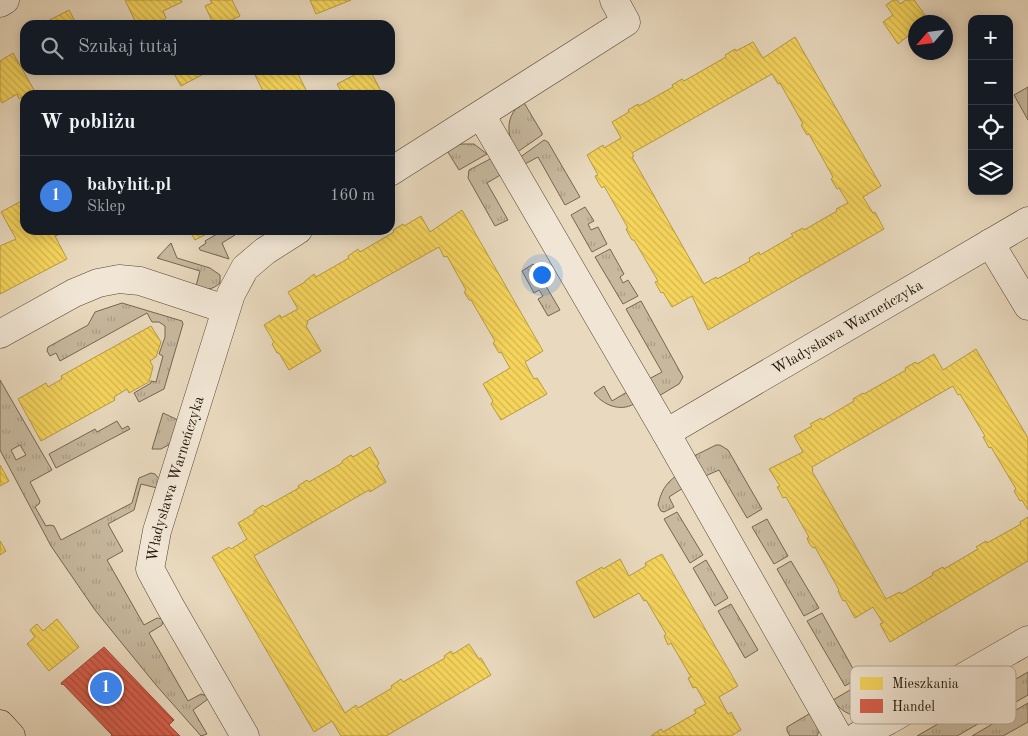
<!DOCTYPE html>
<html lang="pl">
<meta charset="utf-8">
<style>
body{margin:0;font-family:"Old Standard TT",serif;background:#242831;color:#f1f3f6}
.controls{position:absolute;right:15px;top:15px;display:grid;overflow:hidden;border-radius:10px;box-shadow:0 2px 12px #0003}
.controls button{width:45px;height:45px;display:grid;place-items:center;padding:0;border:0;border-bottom:1px solid #363941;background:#171b24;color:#f1f3f6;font:25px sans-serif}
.compass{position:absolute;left:908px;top:15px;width:45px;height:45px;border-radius:50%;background:#171b24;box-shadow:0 2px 12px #0003;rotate:242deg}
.you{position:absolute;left:541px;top:274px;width:18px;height:18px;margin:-12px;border:4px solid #fff;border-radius:50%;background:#1a73e8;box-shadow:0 0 0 8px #1a73e833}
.badge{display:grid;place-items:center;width:32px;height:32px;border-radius:50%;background:#0f766e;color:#fff;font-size:16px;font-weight:700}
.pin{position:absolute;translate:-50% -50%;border:2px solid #fff;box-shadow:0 1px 5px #0006}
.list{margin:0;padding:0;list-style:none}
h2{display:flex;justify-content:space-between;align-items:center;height:65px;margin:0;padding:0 20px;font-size:21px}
h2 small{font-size:16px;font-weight:400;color:#9ea1a6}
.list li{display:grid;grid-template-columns:32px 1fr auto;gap:15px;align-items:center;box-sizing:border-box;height:80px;padding:0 20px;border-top:1px solid #363941}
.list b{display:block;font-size:19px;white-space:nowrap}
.list p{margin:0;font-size:16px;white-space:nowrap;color:#9ea1a6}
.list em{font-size:16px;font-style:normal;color:#9ea1a6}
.icon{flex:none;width:28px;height:28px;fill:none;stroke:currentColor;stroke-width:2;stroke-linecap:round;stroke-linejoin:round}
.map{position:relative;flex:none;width:1028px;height:736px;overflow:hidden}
.search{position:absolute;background:#171b24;box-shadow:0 2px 12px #0003;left:20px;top:20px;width:375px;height:55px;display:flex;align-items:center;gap:12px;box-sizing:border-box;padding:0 18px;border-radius:15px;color:#9ea1a6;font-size:19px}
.panel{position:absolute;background:#171b24;box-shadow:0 2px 12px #0003;left:20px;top:90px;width:375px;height:145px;border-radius:15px}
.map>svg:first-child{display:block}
.grass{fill:url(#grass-tufts);stroke:#746651;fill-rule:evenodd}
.park{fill:#c7b89e;stroke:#746651}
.homes{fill:url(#homes-back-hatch);stroke:#b69b42;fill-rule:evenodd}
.shops{fill:url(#shops-back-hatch);stroke:#a04937}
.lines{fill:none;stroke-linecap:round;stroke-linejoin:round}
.minor-casing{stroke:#534532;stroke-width:29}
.major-casing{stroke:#211404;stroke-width:29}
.minor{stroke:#f1e6d5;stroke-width:28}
.major{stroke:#e9d9be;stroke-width:28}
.labels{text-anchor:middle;stroke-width:5;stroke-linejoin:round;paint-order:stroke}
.street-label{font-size:15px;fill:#211404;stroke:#f1e6d5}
.key{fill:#f1e6d5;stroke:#b3a796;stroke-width:1}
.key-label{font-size:14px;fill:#211404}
</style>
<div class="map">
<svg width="1028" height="736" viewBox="0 0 1028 736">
<defs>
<pattern id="grass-tufts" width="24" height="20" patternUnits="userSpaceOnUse" patternTransform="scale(1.25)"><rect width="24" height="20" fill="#c7b89e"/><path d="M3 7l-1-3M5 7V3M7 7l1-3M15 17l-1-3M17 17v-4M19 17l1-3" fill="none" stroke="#ab9d86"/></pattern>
<pattern id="homes-back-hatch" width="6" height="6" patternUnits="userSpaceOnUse" patternTransform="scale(1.25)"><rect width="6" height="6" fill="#f6d55c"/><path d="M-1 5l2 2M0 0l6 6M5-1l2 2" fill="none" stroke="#d3b64e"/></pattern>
<pattern id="shops-back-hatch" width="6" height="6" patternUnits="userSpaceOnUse" patternTransform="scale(1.25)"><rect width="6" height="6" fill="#d6604d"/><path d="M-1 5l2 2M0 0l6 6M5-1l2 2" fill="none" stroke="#ad4e3e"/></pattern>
</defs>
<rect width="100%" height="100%" fill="#e9d9be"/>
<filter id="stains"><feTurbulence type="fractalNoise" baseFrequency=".004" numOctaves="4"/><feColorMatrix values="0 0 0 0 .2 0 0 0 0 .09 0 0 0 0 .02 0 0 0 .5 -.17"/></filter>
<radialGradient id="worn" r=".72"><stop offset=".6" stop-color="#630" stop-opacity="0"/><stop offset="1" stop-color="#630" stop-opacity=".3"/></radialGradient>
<g class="grass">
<path d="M523 101 542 133V135L516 153C506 132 505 117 523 101Z"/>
<polygon points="544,140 548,142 580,197 565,205 538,157 523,165 519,158"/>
<polygon points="461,144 474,144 487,154 459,170 446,149"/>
<polygon points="492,158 502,174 487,183 508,220 495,226 468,178 469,170"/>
<polygon points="585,207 594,221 588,224 591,230 598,227 607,244 592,252 571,215"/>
<polygon points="218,230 232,230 235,235 222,243 229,259 200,250 199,248 206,243 205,241 217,234 216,231"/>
<path d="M171 243 177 258 210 268 220 275V283C212 290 206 291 196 286L200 271 157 258Z"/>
<polygon points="610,249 624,274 620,277 623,283 628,280 638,296 623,304 595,257"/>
<polygon points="533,264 560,310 548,316 538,299 543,296 539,290 534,293 522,271"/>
<polygon points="641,301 683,377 679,384 657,397 647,380 662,372 626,309"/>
<polygon points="122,303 182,321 183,324 164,389 139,402 134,393 151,383 151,381 156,382 163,356 159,354 165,337 165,326 159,322 152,322 147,313 60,361 56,353 50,356 47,351 48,347 88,325 95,312"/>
<path d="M0 380 52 470 30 482 40 501 39 504 35 507 46 526 50 525 54 526 61 540 132 503 139 478 151 473 155 474 160 480 157 488 141 484 134 510 108 524 123 551 107 560 144 625 157 618 163 619 162 625 149 633 188 701 201 694 207 696 208 699 193 710 207 734 201 736 156 685 116 636 95 610 51 546 0 450ZM20 445 26 455 16 460 11 450Z"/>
<path d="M604 386 612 401 627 392 634 404C620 412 603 405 594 393Z"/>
<polygon points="163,413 178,420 170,444 161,449 152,449"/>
<polygon points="117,421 122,429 128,426 130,429 56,468 49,454 95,429 97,432"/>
<polygon points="716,445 720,445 728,450 762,509 747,518 719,470 703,477 694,456"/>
<path d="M676 476 683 488 669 497 674 507 664 512 661 511 658 505C661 492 665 484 676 476Z"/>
<polygon points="677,512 703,555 690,563 664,519"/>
<polygon points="767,519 788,556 774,564 752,527"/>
<polygon points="706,560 728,598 715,606 693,568"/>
<polygon points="791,561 819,608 804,616 777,569"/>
<polygon points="731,604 758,650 745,658 718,611"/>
<polygon points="822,613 856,674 855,680 845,686 807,621"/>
<polygon points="1028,672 1028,695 957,736 917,736"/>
<path d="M855 687C869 686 874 703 880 713 861 720 845 717 833 700Z"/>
<polygon points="1028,703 1028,722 1003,736 972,736"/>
<polygon points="814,711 819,731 817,736 790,736 787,731 787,727"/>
</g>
<polygon class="park" points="1028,87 1028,120 1014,95"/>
<g class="homes">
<polygon points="125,0 181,0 182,2 163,11 166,18 163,20 165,24 137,25"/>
<polygon points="210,0 232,0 240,16 229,21 231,25 214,25 205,6 212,3"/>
<polygon points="310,0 351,0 316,14"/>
<polygon points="893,0 897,0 900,4 906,0 914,0 930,22 916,22 916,39 912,41 908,36 898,44 883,22 893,15 886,5"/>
<polygon points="69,10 77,25 40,25"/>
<path d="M795 37 881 186 863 197 873 213 875 212 884 229 708 330 692 296 672 307 663 292 661 293 655 282 658 281 634 240H632L626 229 628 228 604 186 602 188 598 182 595 176 598 175 587 155 603 145 604 148 621 138 612 122 629 112 628 110 638 104 639 106 673 87 672 85 682 79 684 81 726 57 725 55 735 49 736 51 753 42 763 58ZM772 74 778 84 780 83 803 124 801 125 807 135 809 134 833 177 831 179 837 189 839 188 848 203 836 209 837 211 804 230 803 228 791 234 793 236 760 255 759 252 749 258 750 261 717 279 716 277 704 284 632 157 634 156 632 153Z"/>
<polygon points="13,53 34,90 19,99 17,94 2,103 0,100 0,61"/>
<polygon points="172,70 211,70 181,86"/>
<polygon points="259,70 296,70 306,90 301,95 265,95 254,73"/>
<polygon points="364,70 370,70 383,95 343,95 337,84"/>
<polygon points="25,199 25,230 51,230 54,235 57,233 58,235 55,236 67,259 0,294 0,246 16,239 1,212"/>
<polygon points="462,210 543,351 525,362 534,379 537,378 547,394 501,420 491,404 493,401 483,384 510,368 501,352 499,353 493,343 495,341 471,300 469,300 464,292 466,290 447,256 444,257 439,247 307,321 308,323 306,326 321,351 289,370 279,353 277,353 272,344 274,342 264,325 280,315 281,318 298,309 288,292 305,282 305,281 314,274 316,277 349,258 348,256 358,249 360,252 394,232 393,230 403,224 404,226 421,216 430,232"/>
<polygon points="189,230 211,230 212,231 195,240"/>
<polygon points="151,326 161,342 156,357 150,361 153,367 149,382 129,393 127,389 114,397 115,400 41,441 18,399 46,383 48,387 62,379 61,376"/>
<polygon points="976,349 1028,438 1028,510 1022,500 1020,501 1014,491 1016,489 991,447 989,448 983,437 985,436 960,394 958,395 953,386 812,467 813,470 812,471 886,599 900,592 901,594 903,593 933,575 932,573 943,567 944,569 978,549 976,547 986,541 987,543 1021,524 1020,522 1028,517 1028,561 890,642 880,624 883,623 873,607 855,618 845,600 843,601 838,591 839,590 815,547 813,548 809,543 807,538 809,537 786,497 783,498 780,492 777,487 780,486 769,469 803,452 794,436 812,426 810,424 821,418 822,420 854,401 853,399 863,393 864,394 906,370 905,368 916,362 917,364 934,354 943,370"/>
<polygon points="370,447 379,463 377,466 386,482 370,492 369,490 254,556 345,713 356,705 358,708 392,688 391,686 401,679 403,682 445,658 444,656 451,651 453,654 469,644 479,659 481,658 491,675 386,736 341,736 332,721 314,732 212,557 229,547 231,549 247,539 238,523 255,513 254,511 263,505 265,507 299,488 298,486 307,480 309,482 342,463 342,461 351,455 353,457"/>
<polygon points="0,465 9,481 0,486"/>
<polygon points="0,541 6,551 0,555"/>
<polygon points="662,554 738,686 719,697 728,714 731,712 741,730 731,736 651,736 661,729 663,732 696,713 694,710 706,704 696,687 693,688 688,678 691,677 671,643 668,645 664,636 666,634 646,600 644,601 639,593 594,618 576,582 602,567 603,569 620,559 629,576 646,566 645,563"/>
<polygon points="57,619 79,647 49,671 27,644 35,637 30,630 37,624 43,631"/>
</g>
<polygon class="shops" points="104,647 174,720 169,725 180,736 111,736 112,735 63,684 62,685 61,683"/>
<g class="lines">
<g class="minor-casing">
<g id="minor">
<polyline points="0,3 5,0"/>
<polyline points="481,115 666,433 838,736"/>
<polyline points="390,172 626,22 614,0"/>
<polyline points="990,243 1028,306"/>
<polyline points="0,334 74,293 98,283 119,279 140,281 225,309"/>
<path id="s1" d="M666 433 1028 221"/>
<path id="s2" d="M245 736 170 606 150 569 157 531 231 294 245 268 265 251 298 230"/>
<polyline points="858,736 889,720 1028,640"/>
</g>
</g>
<g class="major-casing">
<polyline id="major" points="0,724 11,736"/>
</g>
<use href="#minor" class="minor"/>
<use href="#major" class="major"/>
</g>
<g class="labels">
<g class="street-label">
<text dy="5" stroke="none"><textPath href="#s1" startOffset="210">Władysława Warneńczyka</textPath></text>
<text dy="5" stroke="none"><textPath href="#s2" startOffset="286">Władysława Warneńczyka</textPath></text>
</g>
</g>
<rect x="850" y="666" width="166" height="58" rx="8" class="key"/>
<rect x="860" y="677" width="23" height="13" fill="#f6d55c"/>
<rect x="860" y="699" width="23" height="14" fill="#d6604d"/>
<g class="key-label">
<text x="892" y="688">Mieszkania</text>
<text x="892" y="711">Handel</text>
</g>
<rect width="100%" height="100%" filter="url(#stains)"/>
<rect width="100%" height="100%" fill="url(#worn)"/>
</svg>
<div class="controls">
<button>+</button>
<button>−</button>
<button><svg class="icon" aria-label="locate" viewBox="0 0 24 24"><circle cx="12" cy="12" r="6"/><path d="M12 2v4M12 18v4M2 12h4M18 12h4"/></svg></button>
<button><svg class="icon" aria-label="layers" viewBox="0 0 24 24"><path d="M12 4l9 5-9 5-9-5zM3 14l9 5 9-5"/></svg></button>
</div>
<svg class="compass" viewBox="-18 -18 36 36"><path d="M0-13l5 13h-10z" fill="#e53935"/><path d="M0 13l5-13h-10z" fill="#9ea1a6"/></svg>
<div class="you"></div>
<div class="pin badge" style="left:106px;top:688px;background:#3f7fe0">1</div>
<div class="search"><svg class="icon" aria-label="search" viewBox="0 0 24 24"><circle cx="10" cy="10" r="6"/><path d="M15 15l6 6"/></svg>Szukaj tutaj</div>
<section class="panel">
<h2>W pobliżu<small></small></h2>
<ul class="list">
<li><span class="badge" style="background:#3f7fe0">1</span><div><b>babyhit.pl</b><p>Sklep</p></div><em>160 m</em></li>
</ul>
</section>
</div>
